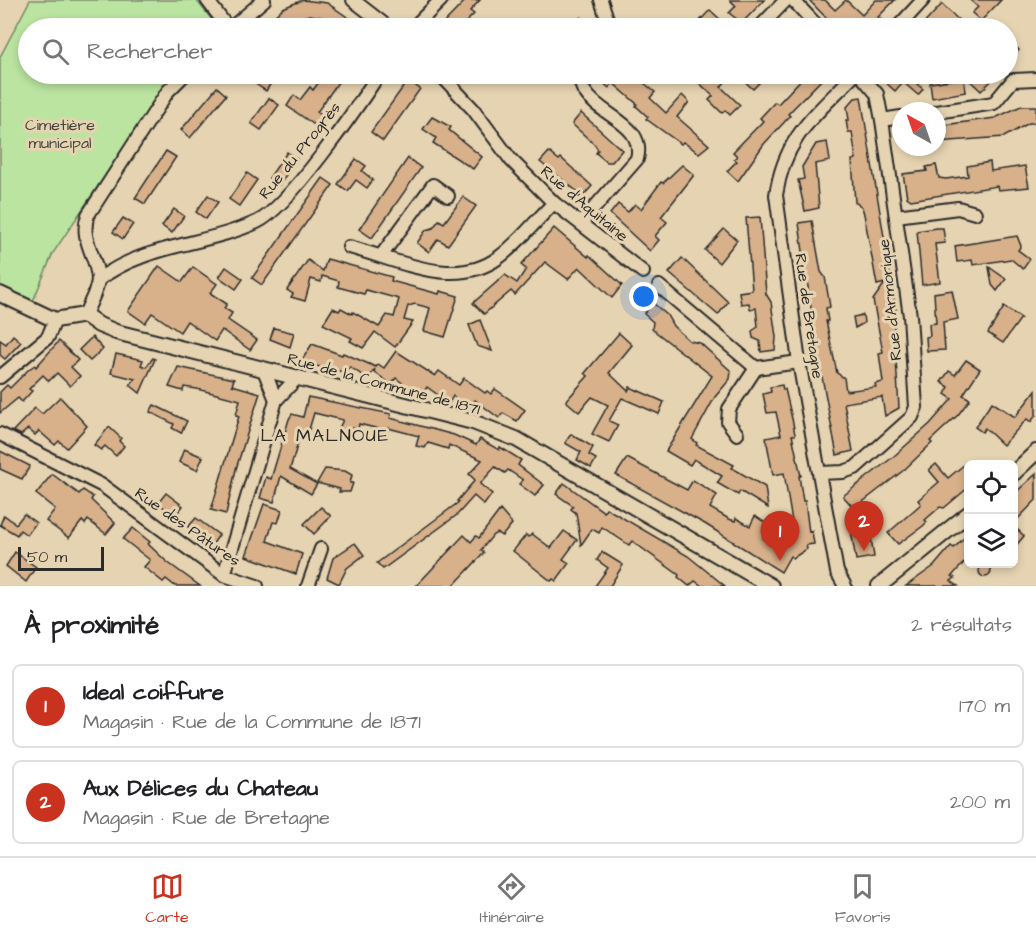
<!DOCTYPE html>
<html lang="fr">
<meta charset="utf-8">
<style>
body{margin:0;font-family:"Architects Daughter",sans-serif;background:#f2f2f2;color:#202124}
.controls{position:absolute;right:18px;bottom:18px;display:grid;overflow:hidden;border-radius:9px;box-shadow:0 3px 9px #0003}
.controls button{width:54px;height:54px;display:grid;place-items:center;padding:0;border:0;border-bottom:2px solid #e0e0e0;background:#fff;color:#202124;font:30px sans-serif}
.compass{position:absolute;left:892px;top:102px;width:54px;height:54px;border-radius:50%;background:#fff;box-shadow:0 3px 9px #0003;rotate:320deg}
.scale{position:absolute;left:18px;bottom:15px;width:86px;box-sizing:border-box;padding-left:6px;border:3px solid #2b2b2b;border-top:0;font-size:16px;line-height:21px;white-space:nowrap;color:#2b2b2b;-webkit-text-stroke:4px #e6d3b1;paint-order:stroke}
.you{position:absolute;left:644px;top:297px;width:21px;height:21px;margin:-15px;border:4px solid #fff;border-radius:50%;background:#1a73e8;box-shadow:0 0 0 9px #1a73e833}
.badge{display:grid;place-items:center;width:39px;height:39px;border-radius:50%;background:#c8321e;color:#fff;font-size:20px;font-weight:700}
.pin{position:absolute;translate:-50% -50px;filter:drop-shadow(0 2px 3px #0008)}
.pin::after{content:'';position:absolute;top:32px;width:21px;height:18px;background:inherit;clip-path:polygon(0 0,100% 0,50% 100%)}
.list{margin:0;padding:0;list-style:none}
h2{display:flex;justify-content:space-between;align-items:center;height:78px;margin:0;padding:0 24px;font-size:26px}
h2 small{font-size:20px;font-weight:400;color:#757577}
.list li{display:grid;grid-template-columns:39px 1fr auto;gap:18px;align-items:center;box-sizing:border-box;height:84px;margin:0 12px 12px;padding:0 12px;border:2px solid #e0e0e0;border-radius:9px}
.list b{display:block;font-size:22px;white-space:nowrap}
.list p{margin:0;font-size:20px;white-space:nowrap;color:#757577}
.list em{font-size:20px;font-style:normal;color:#757577}
.icon{flex:none;width:33px;height:33px;fill:none;stroke:currentColor;stroke-width:2;stroke-linecap:round;stroke-linejoin:round}
.map{position:relative;flex:none;width:1036px;height:586px;overflow:hidden}
.search{position:absolute;background:#fff;box-shadow:0 3px 9px #0003;left:18px;right:18px;top:18px;height:66px;display:flex;align-items:center;gap:15px;box-sizing:border-box;padding:0 21px;border-radius:33px;color:#757577;font-size:22px}
.sheet{height:270px;background:#fff}
nav{display:flex;justify-content:space-around;align-items:center;box-sizing:border-box;height:84px;border-top:2px solid #e0e0e0;background:#fff;font-size:16px;color:#757577}
nav a{display:grid;justify-items:center;gap:3px}
nav .on{color:#c8321e}
.map>svg:first-child{display:block}
.green{fill:#bae4a0;stroke:#728866;stroke-width:1.5}
.building{fill:#d8b18b;stroke:#2b2b2b;stroke-width:1.5}
.lines{fill:none;stroke-linecap:round;stroke-linejoin:round}
.minor-casing{stroke:#2b2b2b;stroke-width:16}
.tertiary-casing{stroke:#2b2b2b;stroke-width:18}
.minor{stroke:#e6d3b1;stroke-width:12}
.tertiary{stroke:#e6d3b1;stroke-width:14}
.labels{text-anchor:middle;stroke-width:6;stroke-linejoin:round;paint-order:stroke}
.park-label{font-size:16px;fill:#40473d;stroke:#e6d3b1}
.street-label{font-size:16px;fill:#2b2b2b;stroke:#e6d3b1}
.neighbourhood-label{font-size:18px;letter-spacing:1.5px;fill:#2b2b2b;stroke:#e6d3b1}
</style>
<div class="map">
<svg width="1036" height="586" viewBox="0 0 1036 586">
<rect width="100%" height="100%" fill="#e6d3b1"/>
<filter id="ink" filterUnits="userSpaceOnUse"><feTurbulence type="fractalNoise" baseFrequency=".0167" numOctaves="2"/><feDisplacementMap in="SourceGraphic" scale="12" xChannelSelector="R" yChannelSelector="G"/><feConvolveMatrix kernelMatrix="1 2 1 2 8 2 1 2 1" color-interpolation-filters="sRGB"/></filter>
<g filter="url(#ink)">
<polygon class="green" points="30,0 196,0 213,21 212,28 28,28 28,74 173,74 53,253 33,301 0,286 0,57"/>
<g class="building">
<polygon points="303,0 327,3 363,28 338,28 321,17 310,15 295,19 284,28 275,28 268,22 283,8"/>
<polygon points="466,0 480,0 470,11 474,14 460,28 439,28"/>
<polygon points="730,0 764,0 742,23 729,13 736,6"/>
<polygon points="809,0 825,0 835,10 846,0 862,15 876,0 895,0 878,17 881,20 873,28 836,28"/>
<polygon points="970,0 1001,0 981,21 972,13 978,7"/>
<polygon points="942,4 949,11 967,28 920,28"/>
<polygon points="710,10 723,22 717,28 693,28"/>
<polygon points="581,17 593,28 571,28"/>
<polygon points="1008,39 1019,50 1008,62"/>
<polygon points="241,74 263,74 273,80 266,91"/>
<polygon points="325,74 344,74 317,112 326,118 319,128 287,106 294,95 300,100 310,87 313,90"/>
<polygon points="603,74 652,74 644,83 655,92 650,98 666,113 682,95 689,102 677,117 709,145 699,153 683,142 681,144 646,119 648,117 636,106 637,104 613,83 609,88 599,79"/>
<polygon points="690,74 718,75 725,82 721,87 740,105 730,115 725,110 722,113 709,100 713,96"/>
<polygon points="747,74 768,74 753,89 742,79"/>
<polygon points="806,74 827,74 788,114 790,116 764,144 738,181 727,171 737,161 734,159 737,156 733,152 763,121 760,118 775,102 778,104"/>
<polygon points="889,74 911,74 909,76 923,89 918,95 903,82 895,91 883,80"/>
<polygon points="963,74 998,74 981,91"/>
<polygon points="964,78 966,92 932,98 930,83"/>
<polygon points="408,80 420,89 383,141 371,132"/>
<polygon points="217,87 226,95 190,138 181,130"/>
<polygon points="861,97 896,310 894,310 894,327 899,408 885,416 882,397 844,403 853,451 837,455 817,351 799,223 812,221 821,272 825,277 830,307 826,308 828,321 826,321 837,373 844,378 846,391 876,387 875,384 883,382 879,353 883,352 873,300 885,283 877,285 864,214 862,207 855,202 852,160 856,159 852,132 848,132 846,120 849,120 847,107 855,98"/>
<polygon points="269,98 279,105 261,130 251,123"/>
<polygon points="1021,106 1036,106 1036,123 1029,123 1004,137 937,142 937,126 995,118"/>
<polygon points="581,113 622,150 612,162 607,162 596,153 598,150 595,145 572,124"/>
<polygon points="432,117 451,127 449,130 482,157 473,169 433,143 436,138 423,129"/>
<polygon points="827,142 830,161 815,164 819,208 805,211 798,180 804,179 802,167 816,144"/>
<polygon points="166,151 176,157 145,204 135,198"/>
<polygon points="287,152 297,159 279,185 269,178"/>
<polygon points="549,152 559,160 561,158 592,186 583,196 540,162"/>
<polygon points="408,158 421,168 372,238 359,229"/>
<polygon points="356,159 366,166 362,171 373,180 367,188 356,180 348,191 338,184"/>
<polygon points="990,162 991,171 1025,166 1029,187 998,190 997,186 911,200 907,197 903,174 927,171 926,167 936,165 939,178 946,179 968,176 967,166"/>
<polygon points="682,165 694,175 661,217 667,222 655,236 659,240 650,251 610,214 618,204 628,212 635,204 641,209 661,182 663,183"/>
<polygon points="247,173 257,180 239,206 229,199"/>
<polygon points="323,178 333,185 262,285 252,278"/>
<polygon points="208,195 218,202 206,219 196,212"/>
<polygon points="463,197 476,206 448,245 438,239 429,252 417,243 426,230 433,228 439,220 444,223"/>
<polygon points="174,209 184,216 172,233 162,226"/>
<polygon points="760,217 766,294 771,302 776,337 775,350 761,352 760,341 753,338 752,331 758,327 756,308 750,309 749,303 741,304 739,292 752,290 746,218"/>
<polygon points="123,218 133,224 123,239 113,232"/>
<polygon points="554,228 588,257 589,255 622,285 612,298 579,267 568,279 545,262 515,295 511,291 484,314 473,303 505,275 517,283 526,269 521,265"/>
<polygon points="936,228 943,228 945,243 935,244 940,282 922,285 917,231"/>
<polygon points="724,229 737,240 719,263 705,250"/>
<polygon points="1017,236 1021,246 1018,250 1030,259 1023,269 1011,259 973,265 972,260 957,262 955,246"/>
<polygon points="682,258 728,302 718,315 669,273"/>
<polygon points="327,259 392,277 391,281 439,294 440,291 458,296 445,337 424,331 430,308 415,304 408,306 404,320 413,322 395,347 375,332 363,348 350,341 352,338 323,324 333,308 339,311 341,308 352,314 353,312 379,327 387,315 394,317 399,299 366,290 364,294 338,287 339,281 322,276 321,282 311,279 305,301 291,297 293,294 287,290 308,260 323,271"/>
<polygon points="159,266 182,282 193,267 217,284 210,293 227,304 224,308 232,313 228,320 257,340 250,350 222,330 215,341 187,321 180,332 152,313 145,323 128,311"/>
<polygon points="226,267 243,279 236,289 219,277"/>
<polygon points="989,267 1006,279 997,291 992,285"/>
<polygon points="952,290 958,319 943,322 945,350 927,351 926,337 930,336 929,324 936,323 934,293"/>
<polygon points="653,303 667,315 673,326 690,341 700,343 731,371 730,379 715,397 692,439 697,443 696,445 734,465 732,468 765,487 768,508 740,491 738,495 717,483 722,476 694,459 690,465 666,451 712,376 652,329 653,322 644,314"/>
<polygon points="1004,307 1021,318 1003,343 988,333"/>
<polygon points="863,315 864,323 855,328 853,317"/>
<polygon points="480,320 492,351 477,346 469,325"/>
<polygon points="274,328 294,333 290,347 270,339"/>
<polygon points="619,333 632,345 609,373 628,391 630,387 664,402 659,414 622,398 609,421 618,425 609,442 592,434 608,405 592,397 579,412 566,401 588,376 585,373"/>
<polygon points="13,335 21,342 5,359 0,355 0,340 6,344"/>
<polygon points="92,337 103,349 90,361 79,350"/>
<polygon points="59,341 78,360 71,367 80,376 70,386 57,373 49,381 43,375 29,389 32,391 22,402 18,398 0,413 0,392 7,385 10,388 29,369 35,365 36,367"/>
<polygon points="312,344 342,355 343,353 376,367 378,364 384,368 396,351 435,376 439,371 459,385 464,378 485,393 487,391 491,394 495,389 525,410 517,421 503,413 499,418 475,400 469,408 453,396 449,403 427,387 420,397 396,378 391,384 374,372 375,369 368,379 350,367 345,373 328,367 327,370 302,360"/>
<polygon points="116,354 143,360 141,365 146,367 153,358 155,359 140,393 130,385 135,379 111,373"/>
<polygon points="966,360 980,369 963,395 970,399 958,415 930,441 932,443 904,470 860,504 864,524 869,525 874,557 856,560 849,519 862,517 843,496 893,457 930,424 952,399 945,394 949,387 941,382 949,371 955,375"/>
<polygon points="178,367 234,379 232,385 260,393 236,469 226,514 211,510 239,416 236,415 240,400 197,389 184,387 183,391 169,387"/>
<polygon points="782,385 783,390 785,389 793,423 795,435 792,435 801,476 799,476 803,501 805,501 809,532 812,531 814,544 806,545 807,549 793,558 790,556 781,572 705,524 616,475 627,458 687,490 693,480 717,495 710,508 729,519 735,521 736,518 750,526 755,516 770,526 763,538 780,548 787,535 794,534 784,473 773,475 766,438 781,435 776,412 767,413 763,394 771,392 770,387"/>
<polygon points="1036,390 1036,415 1031,422 1027,419 1003,445 985,428 982,432 975,427 992,402 1015,417"/>
<polygon points="60,397 87,426 67,448 59,441 55,445 39,431 35,435 28,429 21,435 13,431 35,408 42,414"/>
<polygon points="308,397 391,414 390,418 454,435 476,445 480,439 499,450 500,447 521,460 518,465 544,485 535,496 519,484 523,480 508,470 505,473 495,467 480,484 492,494 484,505 474,496 457,515 383,569 377,563 459,502 457,501 475,480 469,474 482,460 449,445 448,449 428,443 425,448 416,446 419,436 388,428 387,431 359,424 358,429 352,428 346,439 336,434 343,420 314,413 308,433 304,431 298,443 290,469 317,484 311,494 281,476 274,502 260,498 266,477 271,479 289,419 292,414 303,417"/>
<polygon points="154,405 187,421 181,433 172,428 174,424 150,412"/>
<polygon points="109,427 121,438 119,441 124,446 116,456 105,446 101,450 94,445"/>
<polygon points="571,434 593,447 589,455 596,459 591,468 577,460 581,452 565,443"/>
<polygon points="184,449 203,457 197,470 179,462"/>
<polygon points="0,451 30,466 22,479 0,469"/>
<polygon points="936,464 948,478 965,464 969,469 969,487 944,508 940,507 925,520 927,522 923,526 898,544 888,533 921,504 918,500 939,482 929,470"/>
<polygon points="325,469 345,471 352,475 350,483 353,483 350,492 339,492 340,489 317,483"/>
<polygon points="52,474 79,494 83,490 93,497 91,500 115,523 106,534 88,520 85,524 82,521 69,538 46,521 55,509 36,494"/>
<polygon points="1036,474 1036,500 1014,523 1014,494"/>
<polygon points="564,483 604,512 606,508 688,556 725,586 702,586 695,581 689,586 678,577 679,575 632,541 629,545 602,527 599,533 592,529 581,545 576,513 571,509 573,506 556,494"/>
<polygon points="166,493 183,506 175,516 158,503"/>
<polygon points="264,504 282,510 278,523 273,522 267,541 302,554 296,574 246,556"/>
<polygon points="321,507 331,516 314,534 304,524"/>
<polygon points="500,510 512,524 502,536 497,533 493,535 481,550 484,553 453,586 416,586 464,535 471,542 476,536 479,538"/>
<polygon points="24,514 36,523 27,535 20,530 17,535 0,525 4,515 16,524"/>
<polygon points="196,518 219,535 210,548 188,527"/>
<polygon points="1014,526 1024,536 1014,548"/>
<polygon points="133,528 150,542 148,544 167,562 200,586 175,586 166,579 163,582 144,567 150,560 123,539"/>
<polygon points="564,531 577,540 563,559 569,563 556,581 553,579 551,581 513,551 526,535 529,537 532,534 551,548"/>
<polygon points="969,533 969,557 952,576 955,578 951,581 958,586 906,586 934,566 951,546 954,548"/>
<polygon points="355,543 364,555 347,568 339,584 327,578 333,558"/>
<polygon points="15,552 36,567 26,582 6,566"/>
<polygon points="602,552 623,565 610,586 595,586 608,568 597,560"/>
<circle cx="985" cy="571" r="6"/>
</g>
<g class="lines">
<g class="minor-casing">
<g id="minor">
<polyline points="207,0 228,28"/>
<polyline points="353,0 389,28"/>
<polyline points="601,0 610,28"/>
<polyline points="793,0 819,28"/>
<polyline points="231,28 264,0"/>
<polyline points="413,28 441,0"/>
<polyline points="759,28 786,0"/>
<polyline points="897,28 923,0"/>
<polyline points="440,74 473,109 511,160 554,203 643,272"/>
<polyline points="937,112 994,103 1013,80 1036,79"/>
<polyline points="882,120 901,117"/>
<polyline points="896,216 958,208 975,213"/>
<path d="M581 223 637 159C646 124 601 117 585 92 582 89 581 83 580 79L582 74"/>
<path d="M349 247C396 259 454 290 498 258 519 243 536 220 554 203"/>
<polyline points="381,256 433,185 448,196"/>
<path d="M98 280C145 244 204 246 257 222 288 208 358 106 379 74"/>
<polyline points="659,286 756,368 799,362"/>
<path d="M85 315C89 304 98 290 98 279 97 256 79 239 88 215L168 91 185 74"/>
<polyline points="264,370 276,400"/>
<polyline points="0,377 48,337 55,320"/>
<polyline points="0,434 103,486 224,575 257,586"/>
<polyline points="737,434 728,422 729,409 756,368"/>
<polyline points="820,473 843,472 855,468 912,417 916,407 910,316 882,120 877,94 860,74"/>
<polyline points="224,575 276,400 298,377"/>
<polyline points="308,586 321,549"/>
<path d="M845 586 837 572 799 362 776 195C785 135 816 115 855 74"/>
</g>
</g>
<g class="tertiary-casing">
<g id="tertiary">
<polyline points="0,294 55,320 85,315 99,325 116,332 473,422 516,439 771,586"/>
<polyline points="1014,473 1036,452"/>
<polyline points="879,586 968,514"/>
</g>
</g>
<use href="#minor" class="minor"/>
<use href="#tertiary" class="tertiary"/>
</g>
</g>
<g class="labels">
<g class="park-label">
<text x="60" y="130">Cimetière<tspan x="60" dy="18">municipal</tspan></text>
</g>
<g class="street-label">
<text transform="translate(299 150) rotate(-51)" y="6">Rue du Progrès</text>
<text transform="translate(585 203) rotate(40)" y="6">Rue d'Aquitaine</text>
<text transform="translate(889 300) rotate(-96)" y="6">Rue d'Armorique</text>
<text transform="translate(810 316) rotate(82)" y="6">Rue de Bretagne</text>
<text transform="translate(384 383) rotate(15)" y="6">Rue de la Commune de 1871</text>
<text transform="translate(188 526) rotate(35)" y="6">Rue des Pâtures</text>
</g>
<g class="neighbourhood-label">
<text x="325" y="441">LA MALNOUE</text>
</g>
</g>
</svg>
<div class="controls">
<button><svg class="icon" aria-label="locate" viewBox="0 0 24 24"><circle cx="12" cy="12" r="6"/><path d="M12 2v4M12 18v4M2 12h4M18 12h4"/></svg></button>
<button><svg class="icon" aria-label="layers" viewBox="0 0 24 24"><path d="M12 4l9 5-9 5-9-5zM3 14l9 5 9-5"/></svg></button>
</div>
<svg class="compass" viewBox="-18 -18 36 36"><path d="M0-13l5 13h-10z" fill="#e53935"/><path d="M0 13l5-13h-10z" fill="#757577"/></svg>
<div class="scale">50 m</div>
<div class="you"></div>
<div class="pin badge" style="left:780px;top:561px">1</div>
<div class="pin badge" style="left:864px;top:551px">2</div>
<div class="search"><svg class="icon" aria-label="search" viewBox="0 0 24 24"><circle cx="10" cy="10" r="6"/><path d="M15 15l6 6"/></svg>Rechercher</div>
</div>
<section class="sheet">
<h2>À proximité<small>2 résultats</small></h2>
<ul class="list">
<li><span class="badge">1</span><div><b>Ideal coiffure</b><p>Magasin · Rue de la Commune de 1871</p></div><em>170 m</em></li>
<li><span class="badge">2</span><div><b>Aux Délices du Chateau</b><p>Magasin · Rue de Bretagne</p></div><em>200 m</em></li>
</ul>
</section>
<nav>
<a class="on"><svg class="icon" aria-label="map" viewBox="0 0 24 24"><path d="M3 6l6-2 6 2 6-2v14l-6 2-6-2-6 2zM9 4v14M15 6v14"/></svg>Carte</a>
<a><svg class="icon" aria-label="directions" viewBox="0 0 24 24"><path d="M12 3l9 9-9 9-9-9zM9 14v-3h6M13 9l2 2-2 2"/></svg>Itinéraire</a>
<a><svg class="icon" aria-label="saved" viewBox="0 0 24 24"><path d="M7 4h10v16l-5-4-5 4z"/></svg>Favoris</a>
</nav>
